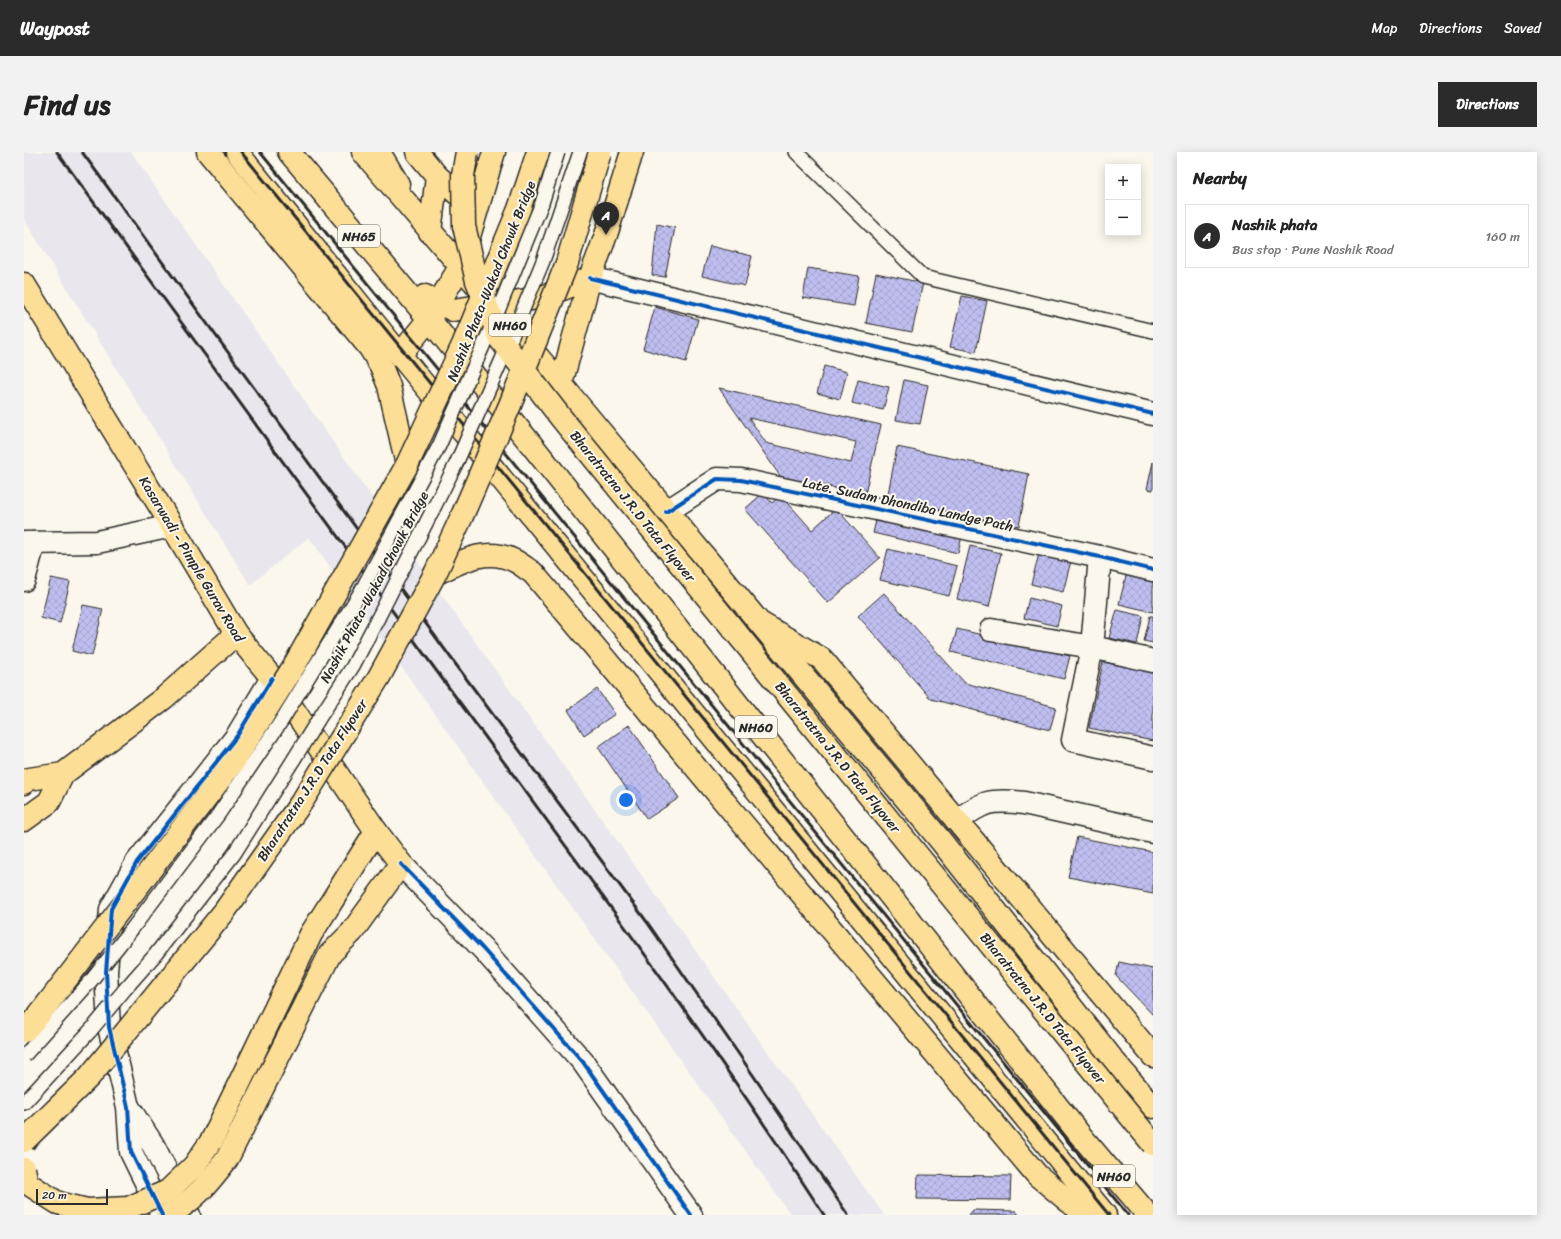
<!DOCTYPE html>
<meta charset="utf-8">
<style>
body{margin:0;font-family:Sriracha,sans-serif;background:#f2f2f2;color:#222}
.controls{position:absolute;right:12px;top:12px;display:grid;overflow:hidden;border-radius:0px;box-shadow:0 2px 10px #0003}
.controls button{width:36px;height:36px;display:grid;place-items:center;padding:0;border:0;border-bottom:1px solid #e0e0e0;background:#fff;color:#222;font:20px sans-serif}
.scale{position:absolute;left:12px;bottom:10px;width:72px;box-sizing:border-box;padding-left:4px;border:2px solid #2b2b2b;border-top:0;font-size:11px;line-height:14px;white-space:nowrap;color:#2b2b2b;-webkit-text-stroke:3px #fbf7ec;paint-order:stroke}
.you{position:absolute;left:602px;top:648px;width:14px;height:14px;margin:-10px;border:3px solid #fff;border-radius:50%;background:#1a73e8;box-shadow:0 0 0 6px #1a73e833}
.badge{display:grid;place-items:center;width:26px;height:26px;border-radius:50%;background:#2b2b2b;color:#fff;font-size:13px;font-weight:700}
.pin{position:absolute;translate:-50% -33px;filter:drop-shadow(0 1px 2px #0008)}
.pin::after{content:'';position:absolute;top:21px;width:14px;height:12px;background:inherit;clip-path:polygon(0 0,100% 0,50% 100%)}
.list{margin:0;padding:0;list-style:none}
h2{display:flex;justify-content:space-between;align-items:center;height:52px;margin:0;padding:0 16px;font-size:17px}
h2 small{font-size:13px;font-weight:400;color:#767676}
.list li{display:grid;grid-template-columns:26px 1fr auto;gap:12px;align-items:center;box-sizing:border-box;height:64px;margin:0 8px 8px;padding:0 8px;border:1px solid #e0e0e0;border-radius:0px}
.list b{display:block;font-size:15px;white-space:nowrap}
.list p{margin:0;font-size:13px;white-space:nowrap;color:#767676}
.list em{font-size:13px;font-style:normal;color:#767676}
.map{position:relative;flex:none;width:1129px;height:1063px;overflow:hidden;border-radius:0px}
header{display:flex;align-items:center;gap:24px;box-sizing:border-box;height:56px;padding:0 20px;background:#2b2b2b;color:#fff}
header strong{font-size:19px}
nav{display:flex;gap:22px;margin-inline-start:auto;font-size:14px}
.intro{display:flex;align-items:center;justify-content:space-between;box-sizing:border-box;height:96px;padding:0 24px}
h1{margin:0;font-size:28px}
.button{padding:10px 18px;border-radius:0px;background:#2b2b2b;color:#fff;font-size:14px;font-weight:700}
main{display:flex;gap:24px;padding:0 24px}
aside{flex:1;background:#fff;border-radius:0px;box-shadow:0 2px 10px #0003}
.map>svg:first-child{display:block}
.built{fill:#e9e6ed}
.building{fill:url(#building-cross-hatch);stroke:#2b2b2b;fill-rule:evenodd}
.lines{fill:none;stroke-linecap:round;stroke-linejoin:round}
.service-casing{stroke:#2b2b2b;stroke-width:16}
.minor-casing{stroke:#2b2b2b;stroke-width:25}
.tertiary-casing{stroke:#2b2b2b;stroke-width:25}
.primary-casing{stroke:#2b2b2b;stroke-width:25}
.trunk-casing{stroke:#2b2b2b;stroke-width:25}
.service{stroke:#fbf7ec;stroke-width:13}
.minor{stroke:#fbf7ec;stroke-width:22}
.tertiary{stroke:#fbf7ec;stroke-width:22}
.primary{stroke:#fcde96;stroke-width:22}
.trunk{stroke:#fcde96;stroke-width:22}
.rail{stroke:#2b2b2b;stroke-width:3}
.service-bridge-casing{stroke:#2b2b2b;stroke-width:16;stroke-linecap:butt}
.primary-bridge-casing{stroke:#2b2b2b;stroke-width:25;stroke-linecap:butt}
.trunk-bridge-casing{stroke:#2b2b2b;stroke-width:25;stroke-linecap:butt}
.service-bridge{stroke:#fbf7ec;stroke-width:13}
.primary-bridge{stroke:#fcde96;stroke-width:22}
.trunk-bridge{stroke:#fcde96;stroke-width:22}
.cycleway-casing{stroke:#fbf7ec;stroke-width:6}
.cycleway{stroke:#0057b8;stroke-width:4}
.labels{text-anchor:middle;stroke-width:4;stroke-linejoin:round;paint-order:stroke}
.shield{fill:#fbf7ec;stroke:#696865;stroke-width:1}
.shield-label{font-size:13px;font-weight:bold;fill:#2b2b2b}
.street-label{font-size:14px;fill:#2b2b2b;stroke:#fbf7ec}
</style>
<header>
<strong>Waypost</strong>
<nav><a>Map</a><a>Directions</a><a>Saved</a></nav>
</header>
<div class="intro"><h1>Find us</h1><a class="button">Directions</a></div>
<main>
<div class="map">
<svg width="1129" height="1063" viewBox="0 0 1129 1063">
<defs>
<pattern id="building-cross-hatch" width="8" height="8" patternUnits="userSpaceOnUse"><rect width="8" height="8" fill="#bfbef0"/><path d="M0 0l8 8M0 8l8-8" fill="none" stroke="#a4a3ce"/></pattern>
</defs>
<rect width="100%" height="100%" fill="#fbf7ec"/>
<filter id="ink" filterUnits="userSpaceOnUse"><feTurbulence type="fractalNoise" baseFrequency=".025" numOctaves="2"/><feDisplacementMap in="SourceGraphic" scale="8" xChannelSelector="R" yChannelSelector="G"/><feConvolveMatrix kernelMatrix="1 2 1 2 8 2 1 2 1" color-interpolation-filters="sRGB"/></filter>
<g filter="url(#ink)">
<polygon class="built" points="0,0 107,0 342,337 860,1063 767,1063 285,385 226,433 0,67"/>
<g class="building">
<polygon points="633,72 651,76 641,125 628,123"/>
<polygon points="686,94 728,104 721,134 678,124"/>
<polygon points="784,116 835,124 830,154 779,146"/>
<polygon points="852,121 899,131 888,180 842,171"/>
<polygon points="938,144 963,149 952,200 926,195"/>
<polygon points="631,155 674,167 662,210 619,197"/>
<polygon points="800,214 823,220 816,247 793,241"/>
<polygon points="834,228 865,235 859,258 828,251"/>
<polygon points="880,228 904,233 896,272 872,268"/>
<path d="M695 236 857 273 840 346 756 324ZM725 266 832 290 827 311 742 291Z"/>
<polygon points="873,295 1005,322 995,374 863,347"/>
<polygon points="1129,310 1129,338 1123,337"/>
<polygon points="739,341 748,351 757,343 788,378 812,356 856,406 804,451 721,357"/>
<polygon points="854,360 939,380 934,401 849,381"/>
<polygon points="946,394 977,401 965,455 933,447"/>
<polygon points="864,397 933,414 925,444 856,428"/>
<polygon points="1016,398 1048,405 1039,440 1007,432"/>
<polygon points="1103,420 1129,426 1129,460 1095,452"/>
<polygon points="27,426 46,430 36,471 17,466"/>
<polygon points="860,441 941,531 1032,555 1026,578 907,547 834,464"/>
<polygon points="1005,446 1038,454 1033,474 1000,466"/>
<polygon points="59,453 79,457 68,504 48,499"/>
<polygon points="1093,458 1119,464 1113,492 1085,486"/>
<polygon points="1126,464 1129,464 1129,491 1120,489"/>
<polygon points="933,477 1046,504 1040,527 927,500"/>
<polygon points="1079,510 1129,520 1129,589 1065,576"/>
<polygon points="573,537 591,562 560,583 544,558"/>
<polygon points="605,573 655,646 623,667 574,595"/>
<polygon points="1053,685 1129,700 1129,742 1044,725"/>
<polygon points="1095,810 1129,817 1129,863 1092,824"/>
<polygon points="894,1023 987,1024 986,1048 893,1047"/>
<polygon points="949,1058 992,1059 995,1063 945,1063"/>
</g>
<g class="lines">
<g class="service-casing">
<g id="service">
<polyline points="772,0 899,125 1129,179"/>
<polyline points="294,568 329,514 354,466"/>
<polyline points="102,836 131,803 210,702 270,607"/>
<polyline points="0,951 67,878"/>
</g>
</g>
<g class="minor-casing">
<g id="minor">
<polyline points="642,360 693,327 717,328 1076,405 1129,418"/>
<polyline points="0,391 73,390 148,374"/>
<polyline points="1076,405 1068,495 1129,509"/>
<polyline points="0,428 10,391"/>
<polyline points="967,478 1068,495 1049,588 1129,606"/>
<path d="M933 669C959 649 967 647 1000 651L1129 680"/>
<polyline points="377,712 459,797 559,910 667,1063"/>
</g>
</g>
<g class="tertiary-casing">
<g id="tertiary">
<polyline points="566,126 1129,262"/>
<polyline points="105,956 129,993 165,1063"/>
<polyline points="138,1063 107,1000 104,955 85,875 82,820 87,757 113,710 213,584 248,526"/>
</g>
</g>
<g class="primary-casing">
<g id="primary">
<polyline points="184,0 346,196 357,214 365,234 383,313"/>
<polyline points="213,0 376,203 1081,1063"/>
<polyline points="355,0 374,32"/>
<polyline points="0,132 148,374 212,482 248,526 352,679 377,712 328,780"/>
<path d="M411 422C436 410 463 394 491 409 497 412 503 417 509 421L1013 1023 1061 1063"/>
<polyline points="738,472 798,507 1129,904"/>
<polyline points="0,631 5,627 39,622 140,546 212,482"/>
<polyline points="0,668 25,650 39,622"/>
<polyline points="306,752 352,679"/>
</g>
</g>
<g class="trunk-casing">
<g id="trunk">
<polyline points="265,0 405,167 515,302 1057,984 1124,1063"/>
<polyline points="339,0 537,232 917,689 1090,909 1129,955"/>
<polyline points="393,0 413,24 451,57"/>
<polyline points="406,80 413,24"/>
<polyline points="401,144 429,158 468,152 490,150 519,145 566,126"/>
<polyline points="376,203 405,167 436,115 470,0"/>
<polyline points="537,232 566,126 582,83 608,0"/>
</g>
</g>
<use href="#service" class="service"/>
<use href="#minor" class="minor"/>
<use href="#tertiary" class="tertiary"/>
<use href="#primary" class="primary"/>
<use href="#trunk" class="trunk"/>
<g class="rail">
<path d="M33 0C160 174 286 348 414 521 546 700 680 877 800 1063"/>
<polyline points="58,0 427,506 623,770 714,901 824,1063"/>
<polyline points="217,0 1085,1063"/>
<polyline points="236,0 1104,1063"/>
</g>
<g class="service-bridge-casing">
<g id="service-bridge">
<polyline points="354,466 432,312 486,189 519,109 556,0"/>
<polyline points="270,607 294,568"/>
<polyline points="67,878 102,836"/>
<polyline points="0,904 66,830 108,777 194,663 258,568 336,441 415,294 467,176 518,51 534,0"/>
</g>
</g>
<g class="primary-bridge-casing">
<g id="primary-bridge">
<polyline points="0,879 14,864 210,609 270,514 383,313 439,193 495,57 514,0"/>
<polyline points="0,989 65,925 200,760 279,648 355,525 411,422 438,364 486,253 543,111 576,0"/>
<polyline points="0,1017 3,1031 34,1051 63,1058 104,1056 144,1039 170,1014 188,988 287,782 306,752"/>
<path d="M143 1063C169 1051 186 1029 203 1007L306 802 328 780"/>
</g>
</g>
<g class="trunk-bridge-casing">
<polyline id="trunk-bridge" points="443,0 439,23 440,74 453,129 476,187 538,267 1129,992"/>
</g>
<use href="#service-bridge" class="service-bridge"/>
<use href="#primary-bridge" class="primary-bridge"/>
<use href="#trunk-bridge" class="trunk-bridge"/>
<g class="cycleway-casing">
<g id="cycleway">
<polyline points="566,126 1129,262"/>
<polyline points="642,360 693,327 717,328 1076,405 1129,418"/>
<polyline points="377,712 459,797 559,910 667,1063"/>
<polyline points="138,1063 107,1000 104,955 85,875 82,820 87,757 113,710 213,584 248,526"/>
</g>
</g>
<use href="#cycleway" class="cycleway"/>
</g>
</g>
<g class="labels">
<g class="shield">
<rect x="314" y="73" width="42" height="22" rx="3"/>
<rect x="465" y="162" width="42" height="22" rx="3"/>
<rect x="711" y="564" width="42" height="22" rx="3"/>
<rect x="1069" y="1013" width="42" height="22" rx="3"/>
</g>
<g class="shield-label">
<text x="335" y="89">NH65</text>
<text x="486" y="178">NH60</text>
<text x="732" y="580">NH60</text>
<text x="1090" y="1029">NH60</text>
</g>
<g class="street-label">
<text transform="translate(467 129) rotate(-68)" y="5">Nashik Phata-Wakad Chowk Bridge</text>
<text transform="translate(884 352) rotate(12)" y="5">Late. Sudam Dhondiba Landge Path</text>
<text transform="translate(609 354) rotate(51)" y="5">Bharatratna J.R.D Tata Flyover</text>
<text transform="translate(168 407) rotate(59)" y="5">Kasarwadi - Pimple Gurav Road</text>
<text transform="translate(350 435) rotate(-62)" y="5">Nashik Phata-Wakad Chowk Bridge</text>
<text transform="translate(814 605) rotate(51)" y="5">Bharatratna J.R.D Tata Flyover</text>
<text transform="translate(288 628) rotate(-57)" y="5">Bharatratna J.R.D Tata Flyover</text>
<text transform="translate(1019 856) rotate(51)" y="5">Bharatratna J.R.D Tata Flyover</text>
</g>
</g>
</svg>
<div class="controls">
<button>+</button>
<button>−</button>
</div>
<div class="scale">20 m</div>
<div class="you"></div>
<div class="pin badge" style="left:582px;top:83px">A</div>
</div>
<aside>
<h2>Nearby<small></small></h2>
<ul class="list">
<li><span class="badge">A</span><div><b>Nashik phata</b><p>Bus stop · Pune Nashik Road</p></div><em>160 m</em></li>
</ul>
</aside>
</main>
